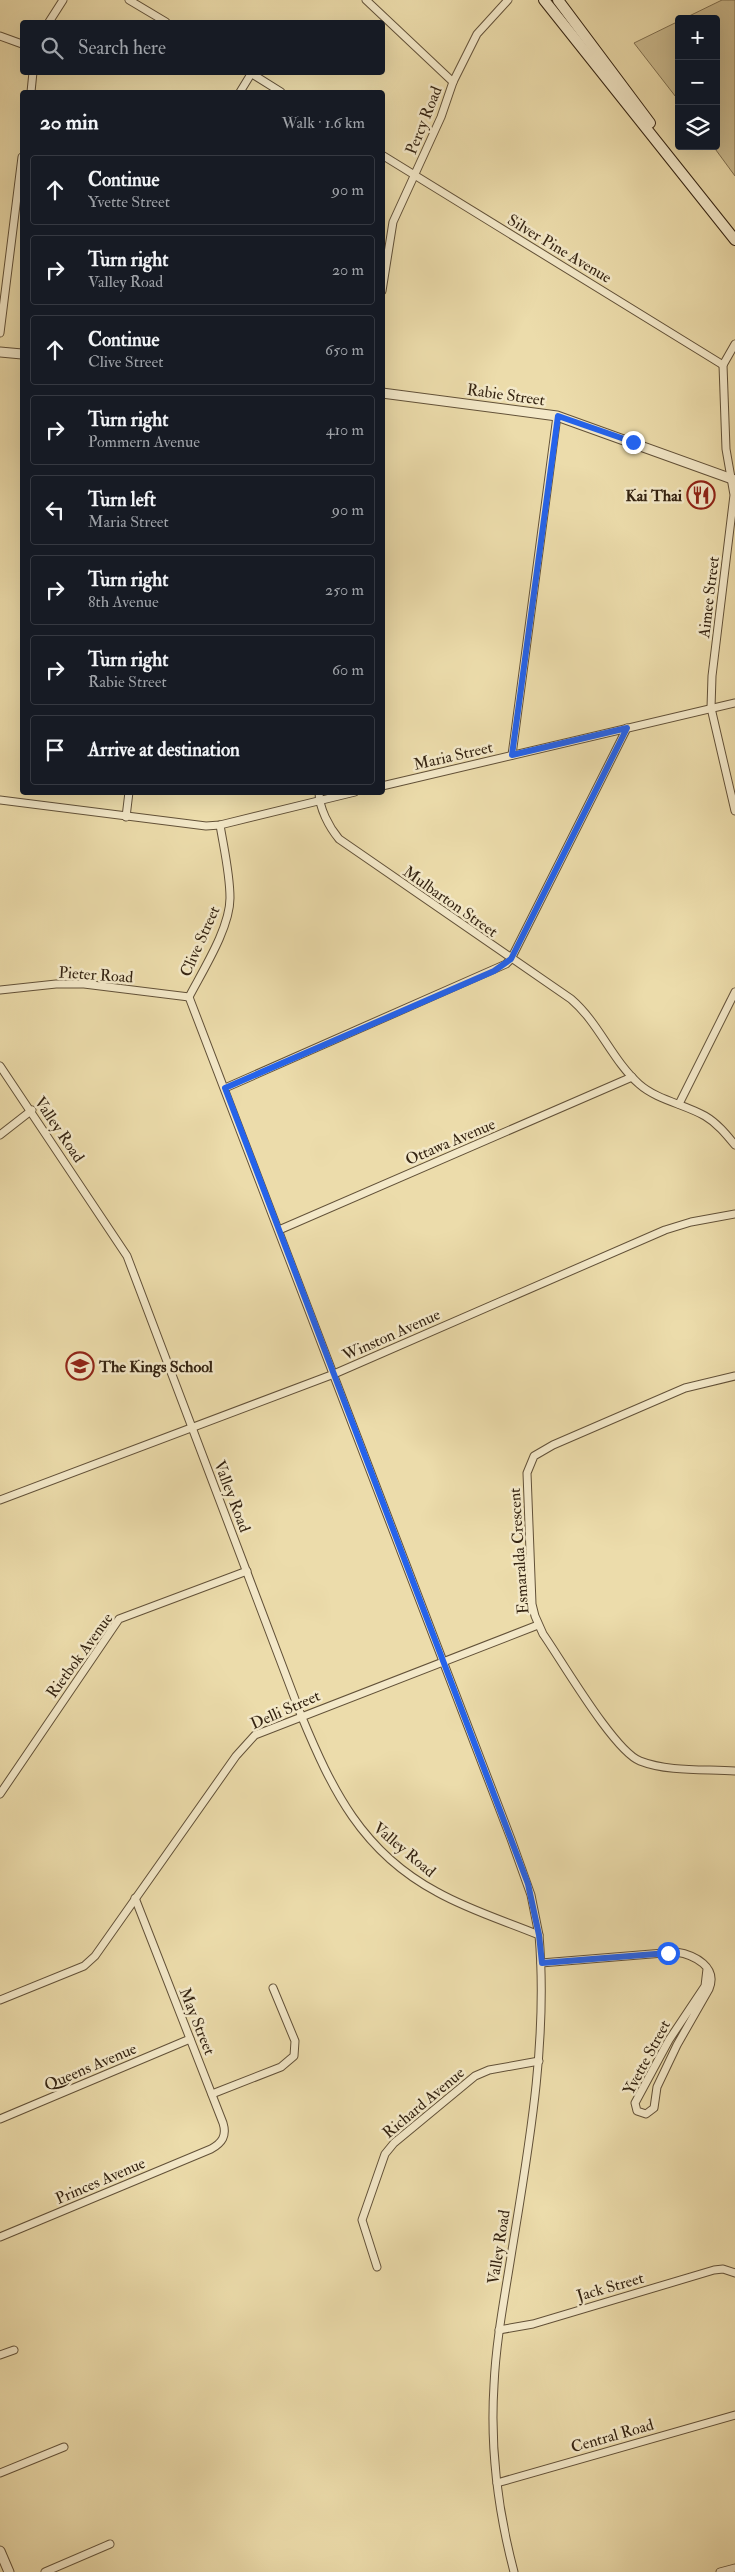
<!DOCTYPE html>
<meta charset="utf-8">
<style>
body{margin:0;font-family:"IM FELL Double Pica",serif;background:#20242c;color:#f1f3f6}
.controls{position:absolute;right:15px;top:15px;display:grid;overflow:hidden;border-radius:5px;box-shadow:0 5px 20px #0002}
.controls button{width:45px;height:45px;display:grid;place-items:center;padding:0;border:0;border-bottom:1px solid #363941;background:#171b24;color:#f1f3f6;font:25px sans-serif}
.stop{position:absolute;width:15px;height:15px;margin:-11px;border:4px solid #2563eb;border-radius:50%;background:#fff}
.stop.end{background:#2563eb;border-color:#fff;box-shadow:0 1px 5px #0008}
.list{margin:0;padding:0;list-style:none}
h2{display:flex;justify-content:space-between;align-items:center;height:65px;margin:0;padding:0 20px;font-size:21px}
h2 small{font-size:16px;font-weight:400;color:#9ea1a6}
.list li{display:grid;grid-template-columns:32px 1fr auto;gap:15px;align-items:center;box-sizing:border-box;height:70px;margin:0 10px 10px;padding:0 10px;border:1px solid #363941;border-radius:5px}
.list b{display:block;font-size:19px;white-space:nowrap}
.list p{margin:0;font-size:16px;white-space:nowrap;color:#9ea1a6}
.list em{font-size:16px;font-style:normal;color:#9ea1a6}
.icon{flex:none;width:28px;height:28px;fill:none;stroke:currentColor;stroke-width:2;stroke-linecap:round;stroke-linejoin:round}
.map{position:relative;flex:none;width:735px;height:2572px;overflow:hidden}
.search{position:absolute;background:#171b24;box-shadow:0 5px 20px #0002;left:20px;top:20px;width:365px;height:55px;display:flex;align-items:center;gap:12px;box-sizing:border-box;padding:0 18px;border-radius:5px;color:#9ea1a6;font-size:19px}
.panel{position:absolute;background:#171b24;box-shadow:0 5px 20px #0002;left:20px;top:90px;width:365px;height:705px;border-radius:5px}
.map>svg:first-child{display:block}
.green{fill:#cdbd91;stroke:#807051}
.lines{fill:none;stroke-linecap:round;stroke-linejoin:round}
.minor-casing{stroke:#625138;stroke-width:9}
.tertiary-casing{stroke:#625138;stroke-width:11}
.secondary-casing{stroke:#342311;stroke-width:12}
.minor{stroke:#f3e8c8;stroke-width:7}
.tertiary{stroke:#f3e8c8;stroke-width:9}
.secondary{stroke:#f3e8c8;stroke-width:10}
.route{stroke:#2563eb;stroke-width:6}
.labels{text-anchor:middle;stroke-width:5;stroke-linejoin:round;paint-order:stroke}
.street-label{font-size:16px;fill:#342311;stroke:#f3e8c8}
.poi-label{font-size:16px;font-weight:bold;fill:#342311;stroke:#f3e8c8;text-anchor:end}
</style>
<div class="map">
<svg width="735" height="2572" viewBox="0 0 735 2572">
<rect width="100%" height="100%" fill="#ecdcab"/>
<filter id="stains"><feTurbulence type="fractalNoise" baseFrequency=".004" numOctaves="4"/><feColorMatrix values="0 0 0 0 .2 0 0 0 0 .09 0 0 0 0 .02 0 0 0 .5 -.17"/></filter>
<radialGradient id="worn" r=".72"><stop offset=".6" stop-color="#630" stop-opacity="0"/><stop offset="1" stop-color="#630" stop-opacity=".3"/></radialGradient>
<g class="green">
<polygon points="722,0 735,0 735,176 713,146 716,146 716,19 683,19"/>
<polygon points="679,21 679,101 634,43"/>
</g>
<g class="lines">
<g class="minor-casing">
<g id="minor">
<polyline points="129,0 166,22"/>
<polyline points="366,0 453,82"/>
<polyline points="49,22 63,0"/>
<polyline points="0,36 22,44"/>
<polyline points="249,72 281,92"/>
<polyline points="31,92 33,72"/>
<polyline points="240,92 251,74"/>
<polyline points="382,155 723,365"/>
<polyline points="382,291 393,222 441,117 453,82 477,34 508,0"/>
<polyline points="0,333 22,157"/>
<polyline points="735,344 723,365 726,449 734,495 712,676 711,708 735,811"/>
<polyline points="512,755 557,416"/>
<polyline points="382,786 735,703"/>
<path d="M319 792C319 808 329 827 339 839L571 999C599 1023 612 1060 639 1084 657 1100 684 1104 705 1116 717 1123 726 1134 735 1145"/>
<polyline points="0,800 206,826 220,825 355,792"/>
<polyline points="126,817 129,792"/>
<path d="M220 825C224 849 230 874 230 898 230 928 203 970 189 997L511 1839 531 1895 539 1935"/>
<polyline points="0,990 56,984 84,984 189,997"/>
<path d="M0 1066 127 1256 301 1715C332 1790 362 1852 437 1892 469 1910 505 1921 539 1935 548 2040 529 2146 512 2250 505 2295 496 2340 494 2385 490 2447 498 2511 514 2572"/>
<polyline points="225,1088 506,964 511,959 627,728"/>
<polyline points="679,1104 735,992"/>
<polyline points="0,1135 32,1110"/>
<polyline points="279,1230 632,1077"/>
<path d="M735 1376 685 1388 553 1445 534 1456 527 1473 532 1604 535 1616 543 1634C562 1661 614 1751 640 1761 668 1772 705 1769 735 1771"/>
<polyline points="0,1500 334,1374 665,1230 691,1222 735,1214"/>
<polyline points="0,1794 119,1619 247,1571"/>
<path d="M541 1963 676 1952C695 1955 718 1967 709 1989L677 2045 657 2087 654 2108 646 2114 637 2111 635 2103 669 2040 705 1986 707 1969"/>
<polyline points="0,2000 84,1966 95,1956 236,1756 255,1735 538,1625"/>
<polyline points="212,2094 281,2067 294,2056 295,2041 273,1988"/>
<polyline points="0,2119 190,2039"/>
<path d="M0 2237 211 2149C222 2143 227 2136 223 2123L135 1898"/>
<polyline points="377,2267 362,2220 385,2154 394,2143 475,2076 489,2070 539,2061"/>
<polyline points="499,2330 533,2324 714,2270 723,2269 735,2273"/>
<polyline points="0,2355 14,2350"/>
<polyline points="0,2473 64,2447"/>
<polyline points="497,2483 735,2415"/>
<polyline points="45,2572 110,2544"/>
<polyline points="720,2572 735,2568"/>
</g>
</g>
<g class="tertiary-casing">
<g id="tertiary">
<polyline points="0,352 22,354"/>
<polyline points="382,393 557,416 735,480"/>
<polyline points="0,2551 9,2572"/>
</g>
</g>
<g class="secondary-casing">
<g id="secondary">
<polyline points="544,0 735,240"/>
<polyline points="558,0 650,123"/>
</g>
</g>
<use href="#minor" class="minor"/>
<use href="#tertiary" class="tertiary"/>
<use href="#secondary" class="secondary"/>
</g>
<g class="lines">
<polyline class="route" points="633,442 558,416 512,755 627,728 511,959 494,971 225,1088 528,1884 539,1935 542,1963 668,1953"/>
</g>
<defs>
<g id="restaurant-ring" transform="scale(1.4375)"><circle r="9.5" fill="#f3e8c8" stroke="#8f2418" stroke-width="1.5"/><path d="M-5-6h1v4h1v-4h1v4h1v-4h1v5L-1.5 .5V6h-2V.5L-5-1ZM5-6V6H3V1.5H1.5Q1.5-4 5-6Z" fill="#8f2418"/></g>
<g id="school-ring" transform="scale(1.4375)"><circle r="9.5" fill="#f3e8c8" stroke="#8f2418" stroke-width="1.5"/><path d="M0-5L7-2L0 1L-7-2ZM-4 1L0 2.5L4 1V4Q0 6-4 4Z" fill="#8f2418"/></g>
</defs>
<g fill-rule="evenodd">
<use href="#restaurant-ring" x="701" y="495"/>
<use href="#school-ring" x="80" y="1366"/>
</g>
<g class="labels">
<g class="street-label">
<text transform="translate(423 120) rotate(-68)" y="6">Percy Road</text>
<text transform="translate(560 248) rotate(31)" y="6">Silver Pine Avenue</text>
<text transform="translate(506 394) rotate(8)" y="6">Rabie Street</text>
<text transform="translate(708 597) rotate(-83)" y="6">Aimee Street</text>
<text transform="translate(453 755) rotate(-13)" y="6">Maria Street</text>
<text transform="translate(451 901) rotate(35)" y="6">Mulbarton Street</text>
<text transform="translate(199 941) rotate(-66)" y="6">Clive Street</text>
<text transform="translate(96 974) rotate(4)" y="6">Pieter Road</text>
<text transform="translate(60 1129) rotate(56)" y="6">Valley Road</text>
<text transform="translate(450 1141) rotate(-23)" y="6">Ottawa Avenue</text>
<text transform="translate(391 1334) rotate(-24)" y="6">Winston Avenue</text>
<text transform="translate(233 1496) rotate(69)" y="6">Valley Road</text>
<text transform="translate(518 1551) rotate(-94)" y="6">Esmaralda Crescent</text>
<text transform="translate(79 1655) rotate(-54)" y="6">Rietbok Avenue</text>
<text transform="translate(285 1709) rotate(-24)" y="6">Delli Street</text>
<text transform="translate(405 1849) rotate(40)" y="6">Valley Road</text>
<text transform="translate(198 2021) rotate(68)" y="6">May Street</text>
<text transform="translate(646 2057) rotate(-62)" y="6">Yvette Street</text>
<text transform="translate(90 2066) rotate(-23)" y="6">Queens Avenue</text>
<text transform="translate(423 2102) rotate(-40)" y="6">Richard Avenue</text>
<text transform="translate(100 2180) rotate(-23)" y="6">Princes Avenue</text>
<text transform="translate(498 2247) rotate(-81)" y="6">Valley Road</text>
<text transform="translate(610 2286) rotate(-16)" y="6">Jack Street</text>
<text transform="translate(612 2435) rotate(-16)" y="6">Central Road</text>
</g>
<g class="poi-label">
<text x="682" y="501">Kai Thai</text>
<text x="99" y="1372" text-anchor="start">The Kings School</text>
</g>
</g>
<rect width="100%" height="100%" filter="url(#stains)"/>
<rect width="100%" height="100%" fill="url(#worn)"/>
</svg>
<div class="controls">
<button>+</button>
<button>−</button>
<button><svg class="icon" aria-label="layers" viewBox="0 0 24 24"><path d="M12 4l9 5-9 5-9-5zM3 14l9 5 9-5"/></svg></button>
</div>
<div class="stop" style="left:668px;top:1953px"></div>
<div class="stop end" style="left:633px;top:442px"></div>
<div class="search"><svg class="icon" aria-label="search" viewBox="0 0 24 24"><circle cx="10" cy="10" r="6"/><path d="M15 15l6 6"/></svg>Search here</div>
<section class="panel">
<h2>20 min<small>Walk · 1.6 km</small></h2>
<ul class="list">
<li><svg class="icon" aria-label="ahead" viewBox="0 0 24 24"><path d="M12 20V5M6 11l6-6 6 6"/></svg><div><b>Continue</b><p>Yvette Street</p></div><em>90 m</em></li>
<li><svg class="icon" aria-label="right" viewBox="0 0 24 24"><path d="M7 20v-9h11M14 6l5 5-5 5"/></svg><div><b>Turn right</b><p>Valley Road</p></div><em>20 m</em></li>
<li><svg class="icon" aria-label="ahead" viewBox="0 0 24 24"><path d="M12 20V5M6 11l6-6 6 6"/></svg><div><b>Continue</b><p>Clive Street</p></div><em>650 m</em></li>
<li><svg class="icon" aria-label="right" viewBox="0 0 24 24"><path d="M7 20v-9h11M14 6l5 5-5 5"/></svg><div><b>Turn right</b><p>Pommern Avenue</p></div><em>410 m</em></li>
<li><svg class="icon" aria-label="left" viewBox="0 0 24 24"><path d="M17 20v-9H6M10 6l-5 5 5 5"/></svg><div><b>Turn left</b><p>Maria Street</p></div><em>90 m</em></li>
<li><svg class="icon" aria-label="right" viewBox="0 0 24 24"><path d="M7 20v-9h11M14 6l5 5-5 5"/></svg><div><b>Turn right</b><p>8th Avenue</p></div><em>250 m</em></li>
<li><svg class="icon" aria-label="right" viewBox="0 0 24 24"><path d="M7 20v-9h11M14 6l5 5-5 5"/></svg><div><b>Turn right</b><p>Rabie Street</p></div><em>60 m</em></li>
<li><svg class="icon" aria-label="arrive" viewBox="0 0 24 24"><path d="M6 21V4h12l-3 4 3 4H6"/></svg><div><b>Arrive at destination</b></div></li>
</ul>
</section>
</div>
